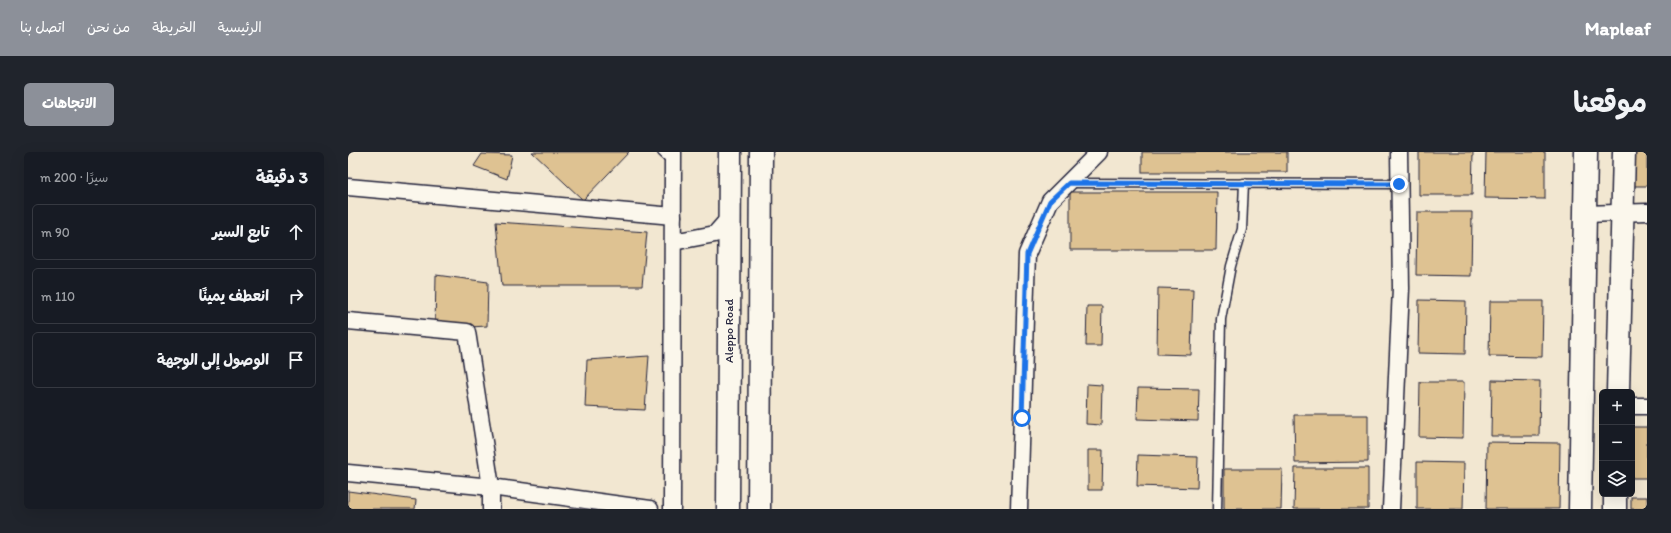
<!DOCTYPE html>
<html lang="ar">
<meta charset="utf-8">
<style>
body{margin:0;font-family:Itim,"Playpen Sans Arabic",sans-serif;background:#20242c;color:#f1f3f6;direction:rtl}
.controls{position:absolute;right:12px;bottom:12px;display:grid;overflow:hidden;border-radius:6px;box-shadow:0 4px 16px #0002}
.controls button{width:36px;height:36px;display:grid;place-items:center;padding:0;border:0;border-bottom:1px solid #363941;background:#171b24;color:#f1f3f6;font:20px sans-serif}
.stop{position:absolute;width:12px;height:12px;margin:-9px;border:3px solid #1a73e8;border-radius:50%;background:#fff}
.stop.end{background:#1a73e8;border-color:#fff;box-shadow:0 1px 4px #0008}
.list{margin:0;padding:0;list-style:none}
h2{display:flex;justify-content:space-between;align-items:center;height:52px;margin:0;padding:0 16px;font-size:17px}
h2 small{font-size:13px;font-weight:400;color:#9ea1a6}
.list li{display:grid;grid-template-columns:26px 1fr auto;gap:12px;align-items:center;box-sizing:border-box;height:56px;margin:0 8px 8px;padding:0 8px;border:1px solid #363941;border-radius:6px}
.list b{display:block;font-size:15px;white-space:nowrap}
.list em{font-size:13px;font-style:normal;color:#9ea1a6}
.icon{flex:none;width:22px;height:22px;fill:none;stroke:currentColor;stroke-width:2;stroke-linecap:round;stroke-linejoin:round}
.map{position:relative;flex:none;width:1299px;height:357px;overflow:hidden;direction:ltr;border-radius:6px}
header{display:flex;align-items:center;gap:24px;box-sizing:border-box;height:56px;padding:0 20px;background:#8c9099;color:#fff}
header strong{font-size:19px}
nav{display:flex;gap:22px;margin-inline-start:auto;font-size:14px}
.intro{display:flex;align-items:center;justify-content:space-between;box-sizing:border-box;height:96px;padding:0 24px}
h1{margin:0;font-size:28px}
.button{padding:10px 18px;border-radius:6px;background:#8c9099;color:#fff;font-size:14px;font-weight:700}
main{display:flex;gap:24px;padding:0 24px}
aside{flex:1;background:#171b24;border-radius:6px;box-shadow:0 4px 16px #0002}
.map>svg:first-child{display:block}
.building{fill:#dec292;stroke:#22223b}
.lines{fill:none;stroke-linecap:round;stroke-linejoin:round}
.lane-casing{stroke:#22223b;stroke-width:11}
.street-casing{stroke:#22223b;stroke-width:19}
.secondary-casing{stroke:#22223b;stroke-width:25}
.primary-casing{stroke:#22223b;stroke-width:25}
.lane{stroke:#fbf7ec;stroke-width:8}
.street{stroke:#fbf7ec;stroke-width:16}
.secondary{stroke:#fbf7ec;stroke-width:22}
.primary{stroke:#fbf7ec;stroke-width:22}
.route{stroke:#1a73e8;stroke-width:5}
.labels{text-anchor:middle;stroke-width:3;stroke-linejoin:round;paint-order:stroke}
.street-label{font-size:12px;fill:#22223b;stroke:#fbf7ec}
</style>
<header>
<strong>Mapleaf</strong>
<nav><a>الرئيسية</a><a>الخريطة</a><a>من نحن</a><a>اتصل بنا</a></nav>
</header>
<div class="intro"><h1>موقعنا</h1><a class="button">الاتجاهات</a></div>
<main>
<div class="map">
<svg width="1299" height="357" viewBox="0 0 1299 357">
<rect width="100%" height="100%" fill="#f2e7d1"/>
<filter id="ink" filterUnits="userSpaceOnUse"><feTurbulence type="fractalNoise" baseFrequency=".025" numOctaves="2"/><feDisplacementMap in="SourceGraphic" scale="8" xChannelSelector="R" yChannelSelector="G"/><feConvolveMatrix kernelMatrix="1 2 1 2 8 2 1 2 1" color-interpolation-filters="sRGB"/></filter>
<g filter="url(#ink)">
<g class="building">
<polygon points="184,0 281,0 235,48"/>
<rect x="794" y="0" width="145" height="20"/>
<polygon points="1071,0 1125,0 1124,43 1071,43"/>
<polygon points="1138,0 1197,0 1197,47 1137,46"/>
<polygon points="1282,0 1299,0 1299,34 1281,34"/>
<polygon points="134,2 164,3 159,27 126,14"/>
<polygon points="722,40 869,40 868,98 722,98"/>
<polygon points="1069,60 1124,60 1123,124 1068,123"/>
<polygon points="148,70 299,80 294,134 154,134"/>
<polygon points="88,123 140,130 139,174 87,177"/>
<polygon points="810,136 845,137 843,203 809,202"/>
<polygon points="1071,148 1118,149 1117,202 1070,201"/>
<polygon points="1142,149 1195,149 1194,205 1141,204"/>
<polygon points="739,154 754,154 753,194 738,194"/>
<polygon points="301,204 297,258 237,255 239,208"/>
<polygon points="1144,228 1192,229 1191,284 1143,284"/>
<polygon points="1072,230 1116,230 1115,286 1071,285"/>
<polygon points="739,232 754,233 753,273 738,272"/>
<polygon points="790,236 851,237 850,269 789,267"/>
<polygon points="946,263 1020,263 1020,310 947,311"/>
<rect x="1284" y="275" width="15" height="51"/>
<polygon points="1139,290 1212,291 1211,357 1138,357"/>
<polygon points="740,298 755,298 754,338 740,338"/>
<polygon points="790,303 850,305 849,336 789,334"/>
<polygon points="1069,310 1116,311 1115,357 1069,357"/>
<polygon points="947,316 1020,316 1020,357 946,357"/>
<polygon points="876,317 934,317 933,357 876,357"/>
<polygon points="0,339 68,348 67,357 0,357"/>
<rect x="1283" y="345" width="16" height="12"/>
</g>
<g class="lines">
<g class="lane-casing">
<g id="lane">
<polyline points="314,0 325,10"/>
<polyline points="722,31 1051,32"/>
<polyline points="869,357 873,167 883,114 894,77 896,31"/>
</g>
</g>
<g class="street-casing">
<g id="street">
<polyline points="0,35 325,64"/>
<polyline points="1237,62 1299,60"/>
<polyline points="325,90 367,82 382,65"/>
<polyline points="0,169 119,180 143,335 143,357"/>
<polyline points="1284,254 1299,254"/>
<polyline points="0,321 143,335 302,357"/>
<polyline points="324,357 325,0"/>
<polyline points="671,357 679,102 702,49 751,0"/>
<polyline points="1043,357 1053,136 1051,0"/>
</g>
</g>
<g class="secondary-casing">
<g id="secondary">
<polyline points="1270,240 1276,0"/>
<polyline points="1232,357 1238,0"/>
<polyline points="1267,357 1267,342"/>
</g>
</g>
<g class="primary-casing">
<g id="primary">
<polyline points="380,357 382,0"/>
<polyline points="411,357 413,0"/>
</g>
</g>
<use href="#lane" class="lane"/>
<use href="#street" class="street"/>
<use href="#secondary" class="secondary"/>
<use href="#primary" class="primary"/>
</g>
</g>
<g class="lines" filter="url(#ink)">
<polyline class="route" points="674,266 679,102 702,49 721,31 1051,32"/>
</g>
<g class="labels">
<g class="street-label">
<text transform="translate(381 179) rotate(-90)" y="4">Aleppo Road</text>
</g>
</g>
</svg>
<div class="controls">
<button>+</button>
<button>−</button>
<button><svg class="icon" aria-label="layers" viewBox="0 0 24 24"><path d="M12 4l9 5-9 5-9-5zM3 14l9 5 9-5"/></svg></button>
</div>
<div class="stop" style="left:674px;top:266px"></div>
<div class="stop end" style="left:1051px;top:32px"></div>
</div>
<aside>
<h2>3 دقيقة<small>سيرًا · 200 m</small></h2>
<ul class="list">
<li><svg class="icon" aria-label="ahead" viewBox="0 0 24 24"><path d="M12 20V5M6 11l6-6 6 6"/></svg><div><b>تابع السير</b></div><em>90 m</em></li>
<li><svg class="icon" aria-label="right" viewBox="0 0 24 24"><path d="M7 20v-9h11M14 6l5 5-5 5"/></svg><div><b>انعطف يمينًا</b></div><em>110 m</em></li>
<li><svg class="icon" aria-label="arrive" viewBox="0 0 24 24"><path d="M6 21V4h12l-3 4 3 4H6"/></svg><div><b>الوصول إلى الوجهة</b></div></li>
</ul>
</aside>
</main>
